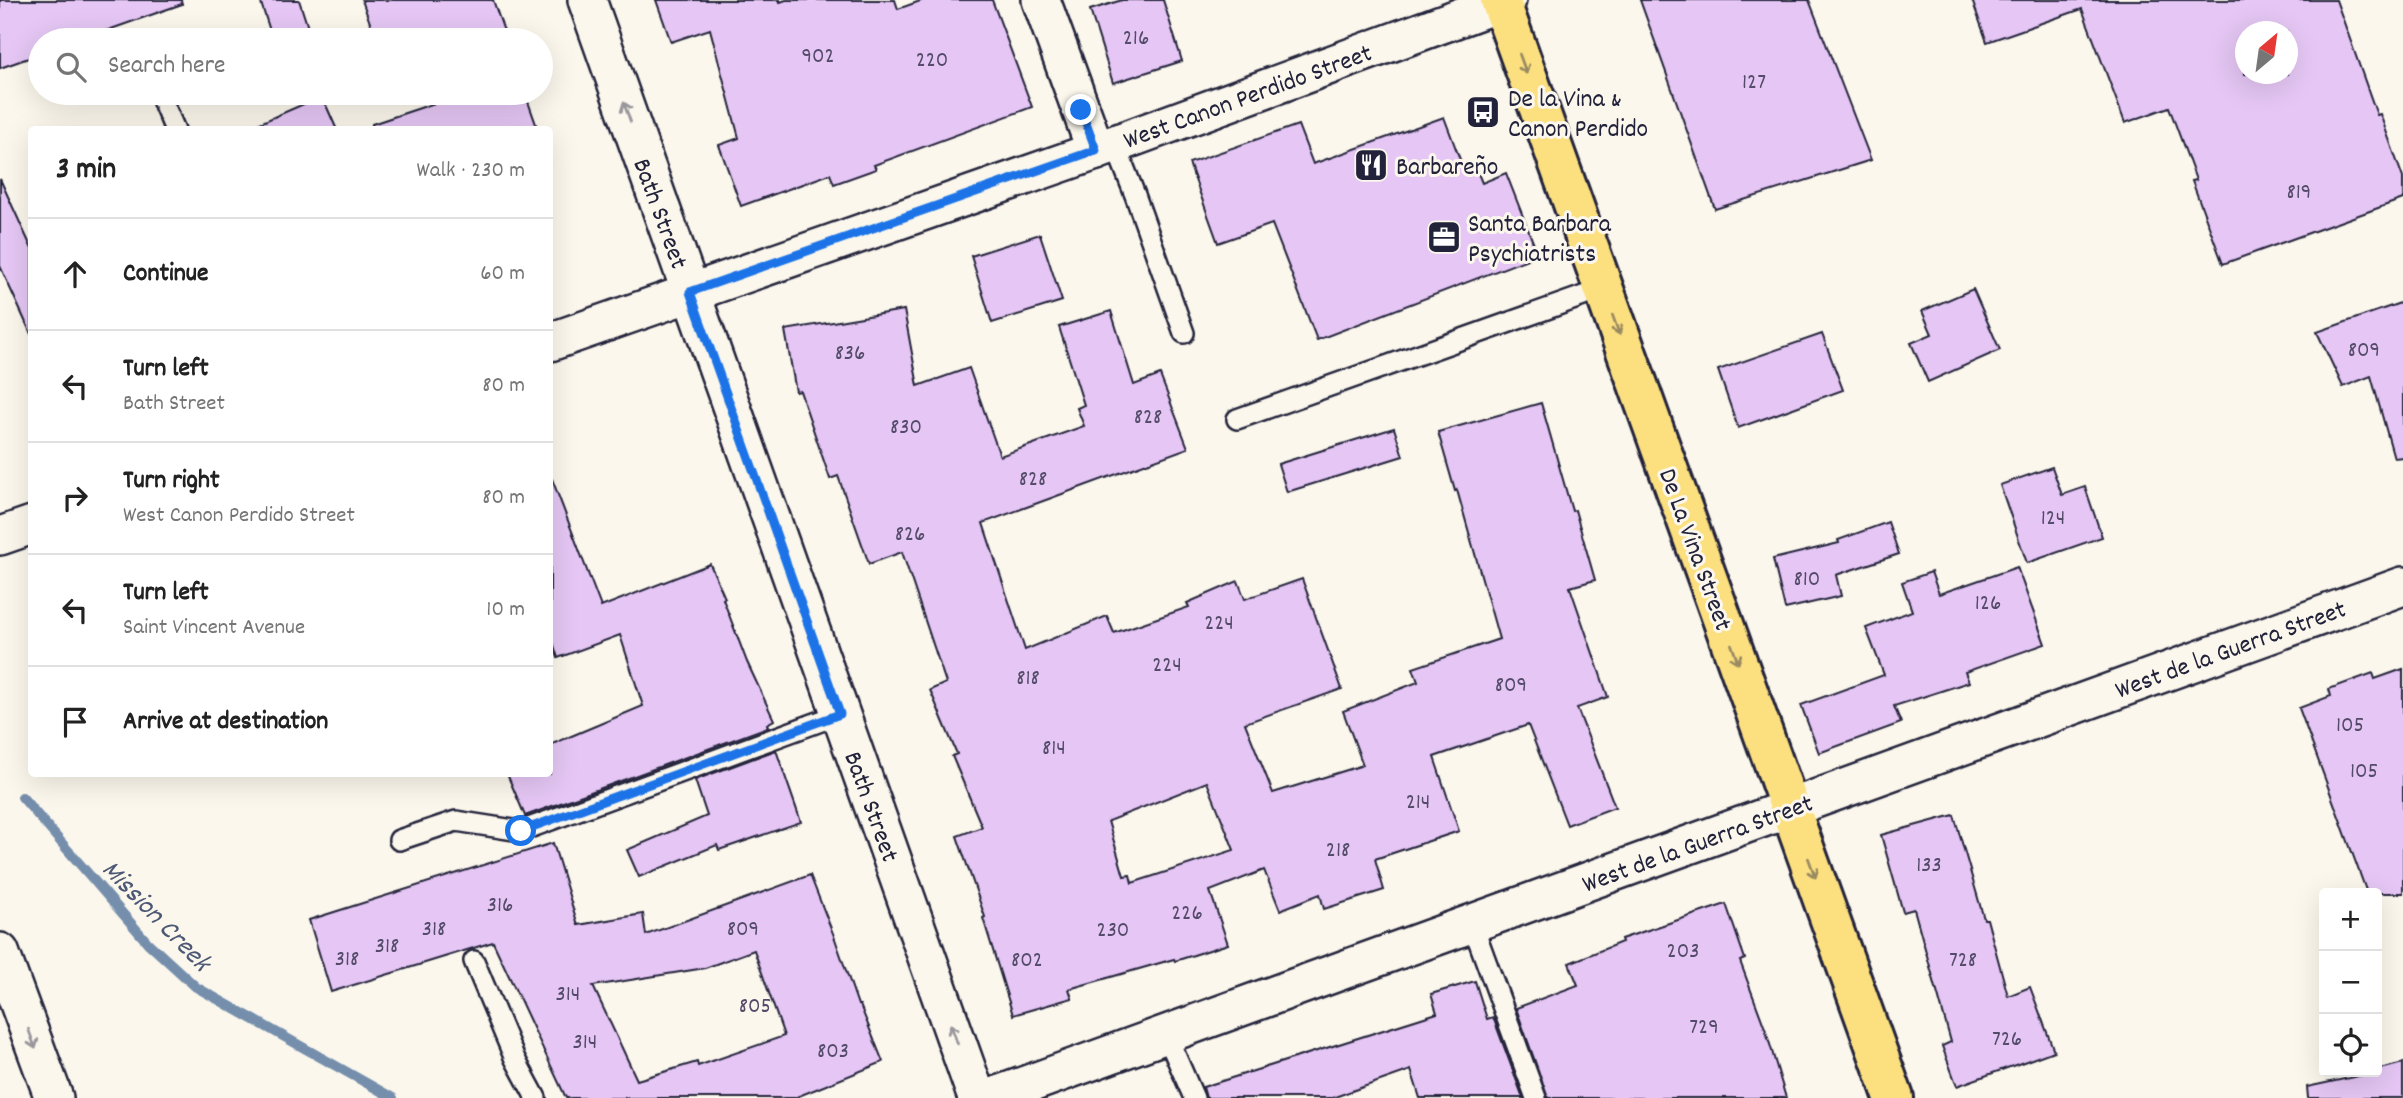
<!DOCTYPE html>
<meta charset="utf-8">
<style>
body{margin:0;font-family:Dekko,sans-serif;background:#f6f6f6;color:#222}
.controls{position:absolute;right:21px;bottom:21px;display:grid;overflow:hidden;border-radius:7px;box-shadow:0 7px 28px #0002}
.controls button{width:63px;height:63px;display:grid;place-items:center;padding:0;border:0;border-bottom:2px solid #e0e0e0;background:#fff;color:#222;font:35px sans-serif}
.compass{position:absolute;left:2235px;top:21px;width:63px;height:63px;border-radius:50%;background:#fff;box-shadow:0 7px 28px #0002;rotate:29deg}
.stop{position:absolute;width:21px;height:21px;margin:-16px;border:5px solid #1a73e8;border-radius:50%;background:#fff}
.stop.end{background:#1a73e8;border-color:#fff;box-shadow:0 2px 7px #0008}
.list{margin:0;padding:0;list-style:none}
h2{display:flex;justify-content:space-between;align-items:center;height:91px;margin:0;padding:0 28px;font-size:30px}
h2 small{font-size:23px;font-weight:400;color:#767676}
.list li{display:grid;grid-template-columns:46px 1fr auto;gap:21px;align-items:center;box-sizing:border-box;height:112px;padding:0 28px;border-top:2px solid #e0e0e0}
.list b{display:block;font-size:26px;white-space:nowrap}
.list p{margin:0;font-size:23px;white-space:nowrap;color:#767676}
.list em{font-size:23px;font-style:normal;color:#767676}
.icon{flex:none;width:38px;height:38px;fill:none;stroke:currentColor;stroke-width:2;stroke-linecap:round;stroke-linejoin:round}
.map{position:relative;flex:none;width:2403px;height:1098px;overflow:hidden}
.search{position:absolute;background:#fff;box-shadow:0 7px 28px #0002;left:28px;top:28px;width:525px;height:77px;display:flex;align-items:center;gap:18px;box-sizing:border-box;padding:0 24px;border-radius:38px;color:#767676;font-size:26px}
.panel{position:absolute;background:#fff;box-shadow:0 7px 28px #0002;left:28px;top:126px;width:525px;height:651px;border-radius:7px}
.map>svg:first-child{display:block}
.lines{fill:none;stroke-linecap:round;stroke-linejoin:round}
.stream{stroke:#758eac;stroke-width:10}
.building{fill:#e5c6f4;stroke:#22223b;stroke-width:2;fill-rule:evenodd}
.lane-casing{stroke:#22223b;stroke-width:24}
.street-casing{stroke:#22223b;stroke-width:42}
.primary-casing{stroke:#22223b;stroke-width:44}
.lane{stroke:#fbf7ec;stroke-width:19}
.street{stroke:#fbf7ec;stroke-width:37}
.primary{stroke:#fce080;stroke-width:38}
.oneway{stroke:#9a8a61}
.oneway2{stroke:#99979c}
.route{stroke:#1a73e8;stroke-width:9}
.labels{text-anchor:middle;stroke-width:6;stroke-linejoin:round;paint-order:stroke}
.number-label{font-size:23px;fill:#534b69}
.street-label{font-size:26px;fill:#22223b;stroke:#fbf7ec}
.poi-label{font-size:26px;fill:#22223b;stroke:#fbf7ec;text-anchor:start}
.water-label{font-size:28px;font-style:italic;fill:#4c5874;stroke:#fbf7ec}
</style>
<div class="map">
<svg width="2403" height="1098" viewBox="0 0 2403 1098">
<rect width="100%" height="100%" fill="#fbf7ec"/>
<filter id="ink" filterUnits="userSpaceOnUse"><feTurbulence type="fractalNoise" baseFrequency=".0143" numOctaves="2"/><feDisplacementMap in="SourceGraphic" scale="14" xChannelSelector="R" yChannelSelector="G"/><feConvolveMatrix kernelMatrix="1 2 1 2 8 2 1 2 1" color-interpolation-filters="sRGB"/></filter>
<g filter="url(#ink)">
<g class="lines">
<polyline class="stream" points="22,797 148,943 196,987 393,1098"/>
</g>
<g class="building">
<polygon points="0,0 181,0 182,4 80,40 40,40 40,54 0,68"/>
<polygon points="260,0 299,0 312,40 273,40"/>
<polygon points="362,0 493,0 507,40 376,40"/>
<polygon points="656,0 780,0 780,2 786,0 895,0 898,9 923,0 992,0 1032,107 874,165 876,169 834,184 830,174 741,206 719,145 739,138 710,29 671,42"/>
<polygon points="1122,0 1163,0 1182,61 1113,83 1090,10"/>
<polygon points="1640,0 1809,0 1871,160 1715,209"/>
<path d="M1972 0H2336L2377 115 2380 114 2403 178V199L2223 264 2192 181 2196 180 2169 107 2125 123 2082 9 1987 42ZM2245 32H2287V74H2245Z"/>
<polygon points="465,93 525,93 538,130 373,130 372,124"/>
<polygon points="322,96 337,130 244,130"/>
<polygon points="1444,117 1464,170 1475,166 1482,183 1506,173 1538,255 1317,340 1272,224 1218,243 1189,163 1298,125 1313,164"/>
<polygon points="0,179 32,249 32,336 0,266"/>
<polygon points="1040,234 1062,301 992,323 971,256"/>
<polygon points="1973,289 2000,350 1928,382 1911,343 1932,334 1922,311"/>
<polygon points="2403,302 2403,457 2394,458 2371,376 2343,387 2317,332"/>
<path d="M904 310 918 386 969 368 1000 456 1084 426 1077 408 1084 405 1059 327 1111 311 1134 385 1160 375 1188 448 983 523 1025 650 1107 616 1114 633 1189 607 1187 603 1238 581 1245 599 1302 579 1342 689 1245 723 1273 793 1363 765 1343 711 1418 682 1413 668 1499 639 1457 490 1455 491 1438 432 1541 403 1572 511 1575 510 1595 580 1570 587 1608 697 1577 708 1615 807 1567 825 1528 725 1434 757 1459 831 1375 859 1384 890 1324 909 1320 894 1280 910 1264 870 1210 891 1228 944 1175 961 1174 959 1069 989 1072 998 1013 1015 983 918 985 917 957 836 982 827 952 756 957 754 930 690 946 683 902 552 869 564 838 476 830 479 800 391 796 392 785 330ZM1207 782 1234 850 1132 883 1130 875 1124 876 1108 821Z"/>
<polygon points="1822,334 1843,390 1738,428 1718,370"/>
<polygon points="1394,428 1403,456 1287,492 1278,464"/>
<polygon points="2052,467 2062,495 2085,487 2102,537 2027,563 2000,485"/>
<polygon points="550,479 552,479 601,607 710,564 725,598 723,599 747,662 774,720 767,724 768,727 525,816 507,774 550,774 550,745 643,706 620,635 558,658 550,633"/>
<polygon points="1888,522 1899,554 1836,575 1841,596 1785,609 1773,559 1839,543 1838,540"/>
<polygon points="2017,567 2045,644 1965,672 1969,682 1894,706 1901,723 1819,753 1801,705 1884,675 1866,628 1912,611 1902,582 1931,572 1939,594"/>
<polygon points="2403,669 2403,893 2367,893 2299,708 2331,696 2329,689 2373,673 2375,679"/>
<polygon points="776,750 801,822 719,850 717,845 639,877 627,850 707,816 695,780"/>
<polygon points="1954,815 1984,919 1987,919 2008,996 2030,987 2054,1051 1957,1086 1942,1046 1951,1042 1914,909 1903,912 1881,835"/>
<path d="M553 843 578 925 643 914 646 935 810 875 834 936 858 1005H860L883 1062 794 1098H566L493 942 331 992 309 920ZM754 950 784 1036 698 1066 697 1062 637 1080 593 986 705 968Z"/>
<polygon points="1726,904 1745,959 1740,961 1766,1031 1786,1098 1548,1098 1516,1008 1578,985 1569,963 1622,942 1621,939"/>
<polygon points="1475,981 1487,1019 1493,1017 1523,1098 1420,1098 1411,1070 1332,1098 1206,1098 1203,1087 1437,1013 1431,994"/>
<polygon points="2403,1063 2403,1098 2308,1098 2307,1087 2377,1072 2377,1070"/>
</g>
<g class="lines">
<g class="lane-casing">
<g id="lane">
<polyline points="159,93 175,130"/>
<polyline points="1115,144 1135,195 1184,333"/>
<polyline points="1237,419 1603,289"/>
<polyline points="399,840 456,821 521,831 840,714"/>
<polyline points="1472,923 1536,1098"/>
<polyline points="474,961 515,1059 536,1098"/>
<polyline points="1166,1034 1194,1098"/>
</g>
</g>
<g class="street-casing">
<g id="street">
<polyline points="587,0 977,1098"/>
<polyline points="1041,0 1096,151"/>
<polyline points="550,342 1096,151 1507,0"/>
<polyline points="0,536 32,525"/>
<polyline points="0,952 54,1098"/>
<polyline points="990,1098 2403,586"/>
</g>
</g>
<g class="primary-casing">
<polyline id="primary" points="1500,0 1894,1098"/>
</g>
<use href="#lane" class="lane"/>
<use href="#street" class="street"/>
<use href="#primary" class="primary"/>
</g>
<defs><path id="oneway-shaft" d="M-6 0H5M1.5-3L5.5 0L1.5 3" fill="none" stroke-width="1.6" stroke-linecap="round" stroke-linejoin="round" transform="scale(1.75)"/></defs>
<g class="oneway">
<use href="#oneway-shaft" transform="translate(1523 64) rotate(70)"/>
<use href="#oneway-shaft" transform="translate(1616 325) rotate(70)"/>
<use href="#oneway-shaft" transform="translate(1735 654) rotate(70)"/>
<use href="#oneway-shaft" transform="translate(1812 868) rotate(70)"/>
</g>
<g class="oneway2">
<use href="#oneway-shaft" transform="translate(627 112) rotate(-110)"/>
<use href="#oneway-shaft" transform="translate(954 1034) rotate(-110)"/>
<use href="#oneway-shaft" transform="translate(32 1039) rotate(70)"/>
</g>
</g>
<g class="lines" filter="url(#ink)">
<polyline class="route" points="521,831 840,714 690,292 1096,150 1081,110"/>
</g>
<defs>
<g id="bus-square" transform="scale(1.75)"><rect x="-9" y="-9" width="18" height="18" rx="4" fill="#22223b" stroke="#fbf7ec"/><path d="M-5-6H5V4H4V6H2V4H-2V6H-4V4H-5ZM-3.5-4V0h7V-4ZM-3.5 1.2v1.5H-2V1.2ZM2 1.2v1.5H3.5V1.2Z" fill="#fff"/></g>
<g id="restaurant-square" transform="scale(1.75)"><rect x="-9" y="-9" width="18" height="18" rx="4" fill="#22223b" stroke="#fbf7ec"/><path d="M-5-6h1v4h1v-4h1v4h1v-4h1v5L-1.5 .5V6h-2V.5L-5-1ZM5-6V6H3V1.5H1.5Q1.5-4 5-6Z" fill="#fff"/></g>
<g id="office-square" transform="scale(1.75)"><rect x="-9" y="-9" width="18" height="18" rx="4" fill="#22223b" stroke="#fbf7ec"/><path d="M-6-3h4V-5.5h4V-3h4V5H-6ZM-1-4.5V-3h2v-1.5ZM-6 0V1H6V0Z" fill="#fff"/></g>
</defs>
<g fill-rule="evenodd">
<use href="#bus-square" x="1483" y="112"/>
<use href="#restaurant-square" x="1371" y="165"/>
<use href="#office-square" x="1444" y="237"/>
</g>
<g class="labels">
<g class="number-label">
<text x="1136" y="44">216</text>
<text x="818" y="62">902</text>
<text x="932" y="66">220</text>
<text x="1754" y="88">127</text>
<text x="2299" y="198">819</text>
<text x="2364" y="356">809</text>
<text x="850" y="359">836</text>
<text x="1148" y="423">828</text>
<text x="906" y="433">830</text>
<text x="1033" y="485">828</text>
<text x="2053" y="524">124</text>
<text x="910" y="540">826</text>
<text x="1807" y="585">810</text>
<text x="1988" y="609">126</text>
<text x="1219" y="629">224</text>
<text x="1167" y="671">224</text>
<text x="1028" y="684">818</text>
<text x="1511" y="691">809</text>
<text x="2350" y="731">105</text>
<text x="1054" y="754">814</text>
<text x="2364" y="777">105</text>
<text x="1418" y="808">214</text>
<text x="1338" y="856">218</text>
<text x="1929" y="871">133</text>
<text x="500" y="911">316</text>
<text x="1187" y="919">226</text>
<text x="434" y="935">318</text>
<text x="743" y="935">809</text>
<text x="1113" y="936">230</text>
<text x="387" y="952">318</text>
<text x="1683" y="957">203</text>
<text x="347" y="965">318</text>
<text x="1027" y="966">802</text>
<text x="1963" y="966">728</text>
<text x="568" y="1000">314</text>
<text x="755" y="1012">805</text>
<text x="1704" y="1033">729</text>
<text x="2007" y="1045">726</text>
<text x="585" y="1048">314</text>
<text x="833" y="1057">803</text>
</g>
<g class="street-label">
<text transform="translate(1247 95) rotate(-20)" y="9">West Canon Perdido Street</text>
<text transform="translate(662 213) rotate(70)" y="9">Bath Street</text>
<text transform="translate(1697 549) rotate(70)" y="9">De La Vina Street</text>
<text transform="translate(2230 648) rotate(-20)" y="9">West de la Guerra Street</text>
<text transform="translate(873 806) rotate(70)" y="9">Bath Street</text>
<text transform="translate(1697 842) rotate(-20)" y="9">West de la Guerra Street</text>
</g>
<g class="poi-label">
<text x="1508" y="106">De la Vina &amp;<tspan x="1508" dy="30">Canon Perdido</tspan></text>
<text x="1396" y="174">Barbareño</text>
<text x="1468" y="231">Santa Barbara<tspan x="1468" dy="30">Psychiatrists</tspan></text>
</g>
<g class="water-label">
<text transform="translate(158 914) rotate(46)" y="10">Mission Creek</text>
</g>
</g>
</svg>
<div class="controls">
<button>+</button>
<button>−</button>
<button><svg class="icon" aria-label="locate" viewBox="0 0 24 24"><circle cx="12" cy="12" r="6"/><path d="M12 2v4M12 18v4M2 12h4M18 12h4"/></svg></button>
</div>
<svg class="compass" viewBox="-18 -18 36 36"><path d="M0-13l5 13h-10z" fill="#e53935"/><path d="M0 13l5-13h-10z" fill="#767676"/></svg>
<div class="stop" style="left:521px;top:831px"></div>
<div class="stop end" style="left:1081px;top:110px"></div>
<div class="search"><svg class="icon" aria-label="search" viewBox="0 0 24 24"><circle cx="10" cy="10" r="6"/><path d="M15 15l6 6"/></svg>Search here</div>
<section class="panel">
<h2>3 min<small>Walk · 230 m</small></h2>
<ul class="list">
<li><svg class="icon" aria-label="ahead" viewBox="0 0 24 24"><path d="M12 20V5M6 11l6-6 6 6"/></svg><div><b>Continue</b></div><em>60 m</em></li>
<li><svg class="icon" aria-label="left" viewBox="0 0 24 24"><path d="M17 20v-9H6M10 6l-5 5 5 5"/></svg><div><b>Turn left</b><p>Bath Street</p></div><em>80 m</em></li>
<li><svg class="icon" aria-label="right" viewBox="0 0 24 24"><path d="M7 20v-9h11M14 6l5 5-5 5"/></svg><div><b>Turn right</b><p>West Canon Perdido Street</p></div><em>80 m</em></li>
<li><svg class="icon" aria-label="left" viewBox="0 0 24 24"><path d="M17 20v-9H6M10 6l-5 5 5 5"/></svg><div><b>Turn left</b><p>Saint Vincent Avenue</p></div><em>10 m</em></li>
<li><svg class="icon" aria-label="arrive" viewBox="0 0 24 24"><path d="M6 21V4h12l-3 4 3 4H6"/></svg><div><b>Arrive at destination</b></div></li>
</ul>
</section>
</div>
